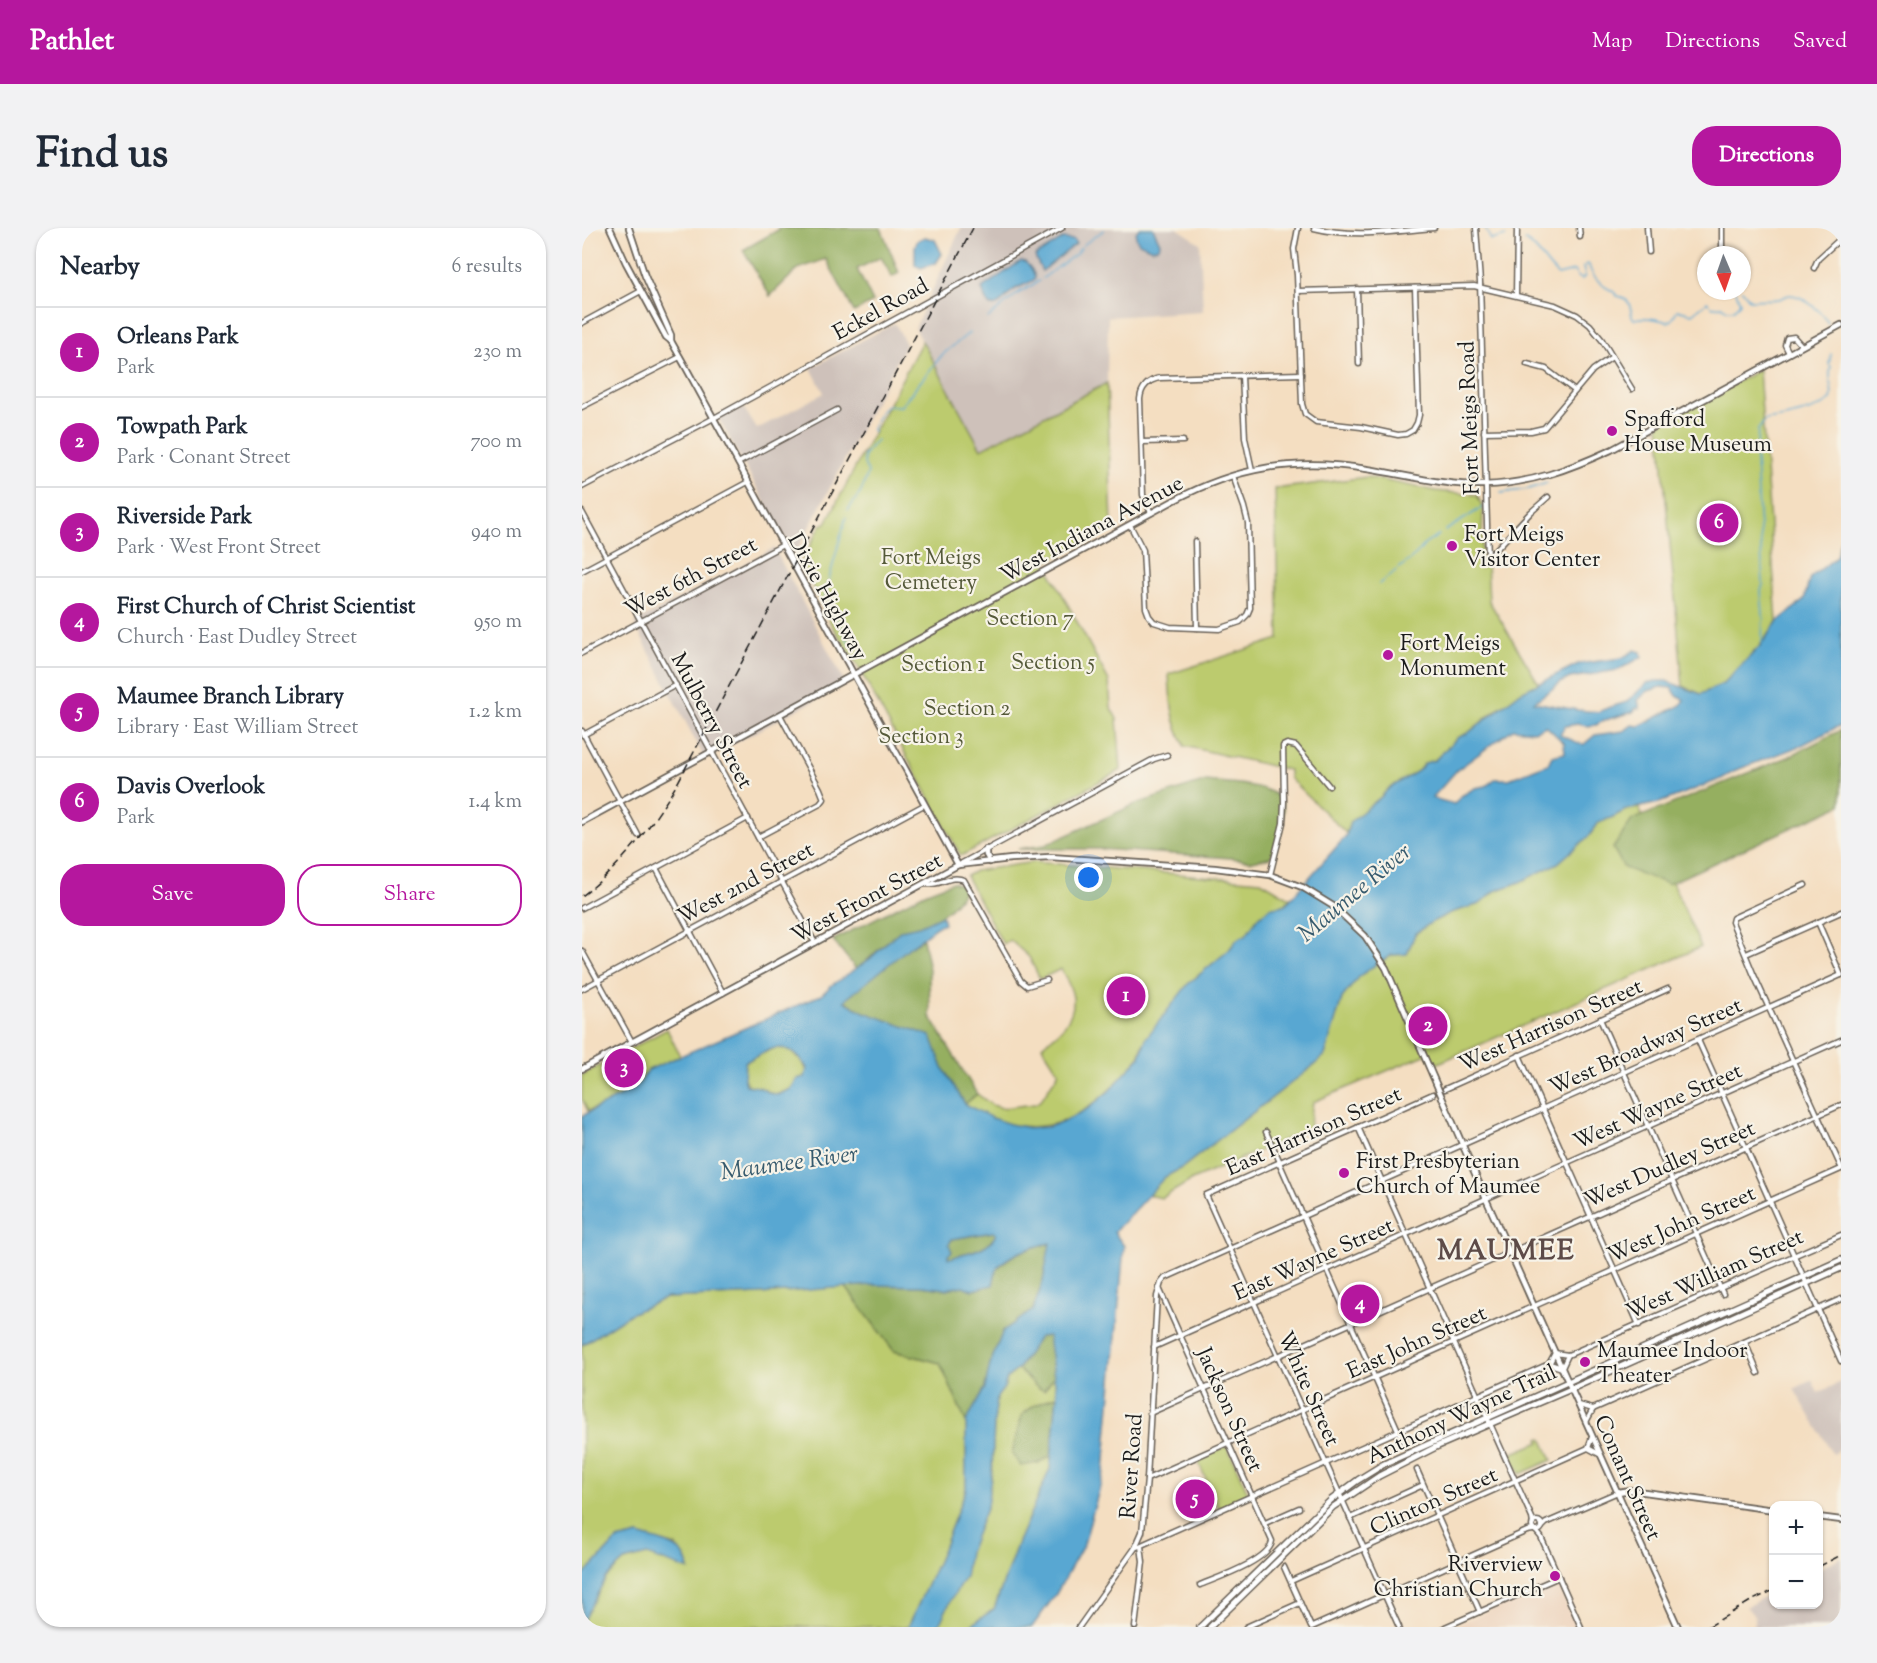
<!DOCTYPE html>
<meta charset="utf-8">
<style>
body{margin:0;font-family:"Sorts Mill Goudy",serif;background:#f2f2f3;color:#1f2937}
.controls{position:absolute;right:18px;bottom:18px;display:grid;overflow:hidden;border-radius:12px;box-shadow:0 2px 4px #0004}
.controls button{width:54px;height:54px;display:grid;place-items:center;padding:0;border:0;border-bottom:2px solid #e0e1e3;background:#fff;color:#1f2937;font:30px sans-serif}
.compass{position:absolute;left:1115px;top:18px;width:54px;height:54px;border-radius:50%;background:#fff;box-shadow:0 2px 4px #0004;rotate:178deg}
.you{position:absolute;left:507px;top:650px;width:21px;height:21px;margin:-15px;border:4px solid #fff;border-radius:50%;background:#1a73e8;box-shadow:0 0 0 9px #1a73e833}
.badge{display:grid;place-items:center;width:39px;height:39px;border-radius:50%;background:#b5179e;color:#fff;font-size:20px;font-weight:700}
.pin{position:absolute;translate:-50% -50%;border:3px solid #fff;box-shadow:0 2px 6px #0006}
.list{margin:0;padding:0;list-style:none}
h2{display:flex;justify-content:space-between;align-items:center;height:78px;margin:0;padding:0 24px;font-size:26px}
h2 small{font-size:20px;font-weight:400;color:#747a83}
.list li{display:grid;grid-template-columns:39px 1fr auto;gap:18px;align-items:center;box-sizing:border-box;height:90px;padding:0 24px;border-top:2px solid #e0e1e3}
.list b{display:block;font-size:22px;white-space:nowrap}
.list p{margin:0;font-size:20px;white-space:nowrap;color:#747a83}
.list em{font-size:20px;font-style:normal;color:#747a83}
.actions{display:flex;gap:12px;padding:18px 24px}
.actions a{flex:1;padding:14px 0;border:2px solid #b5179e;border-radius:24px;text-align:center;font-size:21px;color:#b5179e}
.actions .main{background:#b5179e;color:#fff}
.map{position:relative;flex:none;width:1259px;height:1399px;overflow:hidden;border-radius:24px}
header{display:flex;align-items:center;gap:36px;box-sizing:border-box;height:84px;padding:0 30px;background:#b5179e;color:#fff}
header strong{font-size:28px}
nav{display:flex;gap:33px;margin-inline-start:auto;font-size:21px}
.intro{display:flex;align-items:center;justify-content:space-between;box-sizing:border-box;height:144px;padding:0 36px}
h1{margin:0;font-size:42px}
.button{padding:15px 27px;border-radius:24px;background:#b5179e;color:#fff;font-size:21px;font-weight:700}
main{display:flex;gap:36px;padding:0 36px}
aside{flex:1;background:#fff;border-radius:24px;box-shadow:0 2px 4px #0004}
.map>svg:first-child{display:block}
.built{fill:#edd1ba}
.industrial{fill:#cec1ba}
.green{fill:#bccb6e;stroke:#6c7445;stroke-width:1.5}
.forest{fill:#95af61;stroke:#58663e;stroke-width:1.5}
.water{fill:#58a7d2;stroke:#3a6277;stroke-width:1.5;fill-rule:evenodd}
.lines{fill:none;stroke-linecap:round;stroke-linejoin:round}
.stream{stroke:#58a7d2;stroke-width:1.5}
.minor-casing{stroke:#686056;stroke-width:7}
.major-casing{stroke:#686056;stroke-width:8}
.highway-casing{stroke:#686056;stroke-width:8}
.minor{stroke:#fff;stroke-width:4}
.major{stroke:#fff;stroke-width:4.5}
.highway{stroke:#fff;stroke-width:5}
.rail{stroke:#1c1c1c;stroke-width:1.5;stroke-dasharray:9 4.5;stroke-linecap:butt}
.poi-dot{fill:#b5179e;stroke:#f7f3e8;stroke-width:2}
.labels{text-anchor:middle;stroke-width:4.5;stroke-linejoin:round;paint-order:stroke}
.street-label{font-size:22px;fill:#1c1c1c;stroke:#f7f3e8}
.poi-label{font-size:22px;fill:#1c1c1c;stroke:#f7f3e8;text-anchor:start}
.park-label{font-size:22px;fill:#545939;stroke:#f7f3e8}
.water-label{font-size:24px;font-style:italic;fill:#375b6e;stroke:#f7f3e8}
.district-label{font-size:28px;font-weight:bold;letter-spacing:1.5px;fill:#5d4b48;stroke:#f7f3e8}
</style>
<header>
<strong>Pathlet</strong>
<nav><a>Map</a><a>Directions</a><a>Saved</a></nav>
</header>
<div class="intro"><h1>Find us</h1><a class="button">Directions</a></div>
<main>
<aside>
<h2>Nearby<small>6 results</small></h2>
<ul class="list">
<li><span class="badge">1</span><div><b>Orleans Park</b><p>Park</p></div><em>230 m</em></li>
<li><span class="badge">2</span><div><b>Towpath Park</b><p>Park · Conant Street</p></div><em>700 m</em></li>
<li><span class="badge">3</span><div><b>Riverside Park</b><p>Park · West Front Street</p></div><em>940 m</em></li>
<li><span class="badge">4</span><div><b>First Church of Christ Scientist</b><p>Church · East Dudley Street</p></div><em>950 m</em></li>
<li><span class="badge">5</span><div><b>Maumee Branch Library</b><p>Library · East William Street</p></div><em>1.2 km</em></li>
<li><span class="badge">6</span><div><b>Davis Overlook</b><p>Park</p></div><em>1.4 km</em></li>
</ul>
<div class="actions"><a class="main">Save</a><a>Share</a></div>
</aside>
<div class="map">
<svg width="1259" height="1399" viewBox="0 0 1259 1399">
<rect width="100%" height="100%" fill="#f7f3e8"/>
<filter id="ink" filterUnits="userSpaceOnUse"><feTurbulence type="fractalNoise" baseFrequency=".0167" numOctaves="2"/><feDisplacementMap in="SourceGraphic" scale="12" xChannelSelector="R" yChannelSelector="G"/><feConvolveMatrix kernelMatrix="1 2 1 2 8 2 1 2 1" color-interpolation-filters="sRGB"/></filter>
<filter id="wash" filterUnits="userSpaceOnUse"><feTurbulence type="fractalNoise" baseFrequency=".008" numOctaves="4" result="noise"/><feDisplacementMap in="SourceGraphic" scale="24" xChannelSelector="R" yChannelSelector="G"/><feGaussianBlur stdDeviation="1.35" result="paint"/><feColorMatrix in="noise" values="0 0 0 0 0 0 0 0 0 0 0 0 0 0 0 0 0 1.4 0 .05"/><feComposite in="paint" operator="in"/></filter>
<g filter="url(#wash)">
<rect width="100%" height="100%" fill="#f4dec1"/>
<polygon class="built" points="974,1352 995,1399 871,1399"/>
<g class="industrial">
<polygon points="379,0 595,0 618,15 621,83 526,89 525,155 399,221 333,100"/>
<polygon points="313,95 324,116 212,328 137,191 160,177 175,201 242,165 229,140"/>
<polygon points="192,320 264,456 123,531 52,395"/>
<polygon points="1230,1152 1236,1165 1259,1154 1259,1219 1251,1226 1212,1161"/>
<polygon points="1259,1329 1259,1399 1171,1399 1173,1387 1164,1379 1191,1364 1192,1376 1236,1376 1237,1341"/>
</g>
<g class="green">
<polygon points="340,113 399,221 525,155 530,298 463,334 527,453 529,480 535,491 539,542 379,628 274,435 250,398 219,335 239,297 244,295"/>
<polygon points="1177,142 1195,394 1178,418 1141,456 1119,466 1101,458 1077,196"/>
<path d="M785 249 854 263 895 267 901 280 899 340 905 335 907 373 957 456 916 480 886 505 875 510 853 532 843 535 836 543 806 561 800 568 769 594 764 605 707 550V542L602 518V516C590 496 588 468 587 446L697 411 693 261Z"/>
<polygon points="1057,580 1119,719 852,837 845,826 731,874 727,901 610,952 580,970 565,967 583,949 601,939 731,838 743,827 760,770 776,750 790,739 810,727 825,726 833,706 850,694 868,685 898,676 913,663 938,654 1007,608 1017,594 1029,590 1044,582"/>
<path d="M452 634 679 653 708 670 704 676 676 689 664 707 655 711 647 722 606 756 560 818C559 832 546 842 537 852 502 890 463 911 411 891 402 887 392 881 383 876L395 866 410 877 420 880 453 876 459 872 476 846V843L460 818C467 811 476 806 482 798 498 777 491 762 479 741L458 751 447 729 428 712 421 716 384 648 393 643Z"/>
<polygon points="85,801 98,828 66,842 59,853 51,861 25,876 6,883 0,871 0,847"/>
<polygon points="192,820 207,821 221,835 225,843 223,849 215,851 209,861 193,867 177,859 167,859 162,851 163,834"/>
<polygon points="263,1058 312,1123 358,1135 384,1194 384,1261 357,1331 326,1399 0,1399 0,1394 24,1350 42,1333 65,1327 107,1341 94,1318 56,1307 35,1312 0,1349 0,1117 48,1086 83,1070 178,1066"/>
<polygon points="436,1141 455,1159 462,1162 472,1149 475,1168 453,1177 440,1187 430,1226 457,1235 469,1228 468,1241 436,1314 412,1381 386,1399 356,1399 369,1372 383,1349 387,1324 405,1278 410,1241 412,1195 415,1169 422,1160 425,1150"/>
<polygon points="960,1210 970,1232 938,1246 929,1226 958,1214 957,1211"/>
<polygon points="645,1218 667,1267 637,1281 615,1231"/>
</g>
<g class="forest">
<polygon points="196,0 299,0 317,45 310,49 299,29 275,41 291,74 272,84 244,31 216,41 188,68 161,22 196,2"/>
<polygon points="1259,502 1259,577 1086,656 1042,640 1031,620 1050,592 1206,529"/>
<path d="M624 553C641 555 692 555 700 574 705 586 694 616 689 629L670 633 649 630 517 621H436L463 617 554 576Z"/>
<path d="M371 654 379 657 382 663C369 683 356 691 335 699 329 701 322 701 317 704 301 715 291 729 274 741L251 712 345 664Z"/>
<polygon points="341,711 347,741 348,788 395,866 383,876 361,840 348,808 282,785 262,772 329,718"/>
<path d="M411 1004 414 1006C408 1019 393 1023 380 1026 374 1028 372 1031 366 1030L367 1016 370 1011Z"/>
<path d="M469 1015 461 1053 451 1082 421 1103 408 1136 403 1160 384 1194 358 1135 312 1123 263 1058 290 1057 339 1058 364 1061 381 1058 390 1062 411 1057C412 1052 413 1043 417 1039 429 1025 451 1019 469 1015Z"/>
<polygon points="467,1108 472,1149 462,1162 455,1159 436,1141 457,1109"/>
<polygon points="475,1168 469,1228 457,1235 439,1238 430,1226 440,1187 453,1177"/>
</g>
<g class="water">
<path d="M558 0H571L578 15 577 19 570 21 557 15C553 10 552 4 558 0Z"/>
<polygon points="343,9 353,12 360,26 354,35 339,40 333,37 333,18 336,12"/>
<polygon points="480,11 492,12 494,16 460,43 454,31 453,28"/>
<path d="M439 33 443 34C448 38 453 45 453 51 445 57 436 58 429 64 422 70 419 78 408 78L404 73 400 60Z"/>
<path d="M1259 310V497L1218 518 1157 541 1139 551 1077 575 1044 582 1029 590 1017 594 1007 608 976 635 938 654 913 663 898 676 868 685 850 694 833 706 825 726 810 727 790 739 776 750 760 770 743 827 731 838 601 939 583 949 532 1004 542 1018 522 1244 502 1316 474 1366 450 1399H386L412 1381 436 1314 468 1241 475 1168 466 1108 457 1109 436 1141 425 1150 422 1160 415 1169 412 1195 410 1241 405 1278 387 1324 383 1349 369 1372 356 1399H326L357 1331 384 1261V1194L403 1160 408 1136 421 1103 451 1082 461 1053 468 1015C451 1019 428 1025 416 1039 413 1043 412 1052 411 1057L390 1062 381 1058 364 1061 339 1058 290 1057 178 1066 84 1070 48 1086 0 1117V888L51 861 59 853 66 842 239 767 250 757 288 731 304 715 319 702 337 698 360 687 362 695C349 700 341 711 329 718L262 773 282 784 349 808 361 840 383 876 410 890 428 896 448 900 465 899 479 895 507 880 527 863 558 829 564 810 606 756 647 722 655 711 664 707 676 689 690 679 698 678 704 676 757 616 764 608 768 594 800 568 806 561 836 543 843 535 853 532 875 510 886 505 939 464 996 436 1040 430 1053 422 1059 424 1060 429 1036 442 988 450 980 454 952 474 996 482 1016 484 1028 479 1045 474 1065 455 1074 453H1084L1119 466 1141 456 1178 418 1195 394 1222 372 1228 350 1254 329ZM1079 459 1090 460 1095 468 1102 472 1099 477 1057 498 1050 497 1042 503 1013 507 1001 517 978 507 983 498 996 496 1004 498 1014 497 1023 492 1051 484 1054 480 1058 481 1056 472 1066 463ZM964 498 982 515 983 525 970 528 966 536 927 551H913L904 558 893 560 879 568 872 576 850 570 875 542 931 501 952 503ZM195 820C211 821 216 827 225 840L223 849 215 851 209 861 196 867 188 865 177 859 164 857 162 851 163 834 189 821ZM411 1004 414 1006C408 1019 393 1023 380 1026 374 1028 372 1030 366 1030V1027L370 1024 367 1016 370 1011Z"/>
<path d="M56 1307C76 1313 106 1316 107 1342L65 1327 42 1333 24 1350 0 1394V1349L35 1312Z"/>
</g>
<g class="lines">
<g class="stream">
<polyline points="903,0 909,12 924,8"/>
<path d="M943 13C958 21 963 37 976 47L992 43 996 49 1000 51 1003 48 1001 39 1005 36 1007 37C1008 46 1016 53 1022 58 1028 63 1031 61 1035 68 1047 69 1049 79 1050 89L1052 91C1062 89 1076 91 1086 94L1090 92 1095 82 1110 86 1125 74 1131 79 1140 78 1145 82H1151L1158 75 1154 63"/>
<polyline points="501,17 522,2"/>
<polyline points="461,50 494,26 499,20"/>
<path d="M1160 62 1168 72C1177 71 1186 72 1196 71 1201 70 1203 67 1209 67 1220 67 1242 85 1246 95"/>
<polyline points="406,90 435,66 457,53"/>
<path d="M291 204 290 201C293 195 298 181 304 178 308 176 314 179 319 178L360 127 387 105"/>
<polyline points="919,265 947,261 965,255"/>
<polyline points="266,282 279,264 286,245 282,235 282,227 295,212"/>
<polyline points="264,289 244,362 243,370 269,418"/>
<polyline points="863,303 901,279"/>
<polyline points="797,356 834,327 843,316 857,307"/>
<path d="M1180 415 1181 386 1179 363 1181 356 1174 231 1176 202 1183 192C1202 190 1233 184 1249 172 1252 160 1245 152 1249 139L1247 136 1249 126"/>
</g>
</g>
</g>
<g filter="url(#ink)">
<g class="lines">
<g class="minor-casing">
<g id="minor">
<polyline points="716,0 712,21 715,47 720,176 723,186 734,194 779,199 816,207 824,206 831,202 835,195 837,187 833,60"/>
<path d="M732 0C771 10 813 3 852 0"/>
<polyline points="894,0 898,54 906,330 949,284 966,269"/>
<polyline points="997,0 998,9"/>
<polyline points="1065,0 1067,24"/>
<polyline points="1140,0 1140,27"/>
<polyline points="0,6 5,0"/>
<polyline points="1232,40 1236,31 1259,10"/>
<polyline points="775,61 777,136"/>
<polyline points="716,63 892,58 973,77 995,87 1008,97 1020,112 1050,161"/>
<polyline points="934,67 935,0"/>
<polyline points="0,95 59,63"/>
<polyline points="1207,125 1203,117 1205,110 1212,109 1220,118"/>
<polyline points="945,136 964,141 993,163"/>
<polyline points="660,148 663,210 670,242"/>
<polyline points="0,179 98,129"/>
<polyline points="902,204 949,203 962,200 1011,142 1030,129"/>
<polyline points="560,214 601,213"/>
<polyline points="156,235 255,182"/>
<polyline points="0,259 132,190 480,0"/>
<polyline points="0,284 233,715"/>
<path d="M569 285 561 267 558 171C559 160 566 152 578 150L719 146"/>
<polyline points="548,297 561,322 564,380 567,388 572,394 588,399 637,401 658,394 665,387 668,380 666,295 662,279 651,248"/>
<polyline points="613,313 615,400"/>
<polyline points="0,343 166,254"/>
<polyline points="0,425 201,317"/>
<polyline points="0,503 56,607"/>
<polyline points="1,507 94,457"/>
<polyline points="176,609 238,576 242,571 238,561 198,487"/>
<polyline points="380,635 572,531 585,527"/>
<polyline points="74,640 141,765"/>
<polyline points="688,647 701,595 702,574 701,518 705,516 714,518 747,558"/>
<path d="M343 656C357 659 368 646 382 652L439 753 445 758 465 752"/>
<polyline points="1223,657 1151,690 1150,694 1171,745 1259,939"/>
<polyline points="0,680 166,590"/>
<polyline points="1236,694 1259,747"/>
<polyline points="0,723 50,814"/>
<polyline points="1164,726 1259,684"/>
<polyline points="0,761 342,577"/>
<polyline points="1018,791 1141,1066"/>
<polyline points="1116,812 1259,1133"/>
<polyline points="937,827 1057,1097"/>
<polyline points="863,861 1086,761"/>
<polyline points="776,899 950,1290 951,1296"/>
<polyline points="684,904 698,934"/>
<polyline points="697,934 823,1218"/>
<path d="M577 1060 690 1313C688 1332 635 1350 618 1357"/>
<polyline points="1163,1114 1176,1145"/>
<polyline points="572,1119 1259,812"/>
<polyline points="968,1136 980,1140 986,1127"/>
<polyline points="997,1177 1011,1181 1259,1071"/>
<polyline points="568,1185 1259,877"/>
<polyline points="1004,1194 1011,1181"/>
<polyline points="1006,1220 1019,1227"/>
<polyline points="835,1242 898,1384"/>
<polyline points="565,1251 1259,941"/>
<polyline points="768,1290 841,1257"/>
<circle cx="955" cy="1298" r="5"/>
<polyline points="683,1295 717,1280"/>
<polyline points="960,1299 964,1295 1036,1264"/>
<polyline points="954,1303 959,1309 999,1399"/>
<polyline points="555,1319 967,1136 973,1125 986,1127 1259,1007"/>
<polyline points="702,1339 729,1399"/>
<polyline points="709,1353 1006,1220 1010,1209"/>
<polyline points="497,1399 553,1320 560,1304 565,1251 575,1068 579,1055 583,1050 1259,747"/>
<polyline points="553,1399 561,1334 559,1318"/>
<polyline points="664,1399 718,1375"/>
<polyline points="730,1399 945,1303 951,1302"/>
<polyline points="817,1399 624,967 851,866"/>
<polyline points="863,1399 977,1349"/>
</g>
</g>
<g class="major-casing">
<g id="major">
<polyline points="28,0 44,35 84,109 89,113 102,136 376,637"/>
<polyline points="47,0 63,48 89,107 89,113"/>
<path d="M0 594 591 273C654 239 714 229 785 241 824 247 863 258 902 257 948 256 988 241 1029 222L1259 97"/>
<polyline points="404,621 404,627 408,634"/>
<polyline points="0,841 376,637 429,631 468,629 633,640 688,647 720,659 751,678 783,708 804,740 904,971 1096,1399"/>
<polyline points="1036,1264 1048,1262 1192,1282"/>
<polyline points="1236,1289 1259,1292"/>
</g>
</g>
<g class="highway-casing">
<g id="highway">
<polyline points="618,1399 749,1272 776,1252 802,1236 1259,1032"/>
<polyline points="628,1399 751,1279 797,1248 856,1218 989,1161 1259,1040"/>
</g>
</g>
<use href="#minor" class="minor"/>
<use href="#major" class="major"/>
<use href="#highway" class="highway"/>
<g class="rail">
<path d="M0 668C39 638 70 598 95 556L391 0"/>
<polyline points="1236,1339 1259,1327"/>
<polyline points="1126,1399 1167,1374 1192,1362"/>
</g>
</g>
</g>
<g class="poi-dot">
<circle cx="1030" cy="203" r="6"/>
<circle cx="870" cy="318" r="6"/>
<circle cx="806" cy="427" r="6"/>
<circle cx="762" cy="945" r="6"/>
<circle cx="1003" cy="1134" r="6"/>
<circle cx="973" cy="1348" r="6"/>
</g>
<g class="labels">
<g class="street-label">
<text transform="translate(298 80) rotate(-29)" y="8">Eckel Road</text>
<text transform="translate(886 190) rotate(-92)" y="8">Fort Meigs Road</text>
<text transform="translate(509 300) rotate(-28)" y="8">West Indiana Avenue</text>
<text transform="translate(108 348) rotate(-28)" y="8">West 6th Street</text>
<text transform="translate(247 368) rotate(61)" y="8">Dixie Highway</text>
<text transform="translate(131 492) rotate(62)" y="8">Mulberry Street</text>
<text transform="translate(163 654) rotate(-28)" y="8">West 2nd Street</text>
<text transform="translate(284 669) rotate(-28)" y="8">West Front Street</text>
<text transform="translate(968 796) rotate(-24)" y="8">West Harrison Street</text>
<text transform="translate(1063 817) rotate(-24)" y="8">West Broadway Street</text>
<text transform="translate(1075 877) rotate(-24)" y="8">West Wayne Street</text>
<text transform="translate(731 902) rotate(-24)" y="8">East Harrison Street</text>
<text transform="translate(1087 935) rotate(-24)" y="8">West Dudley Street</text>
<text transform="translate(1099 995) rotate(-24)" y="8">West John Street</text>
<text transform="translate(731 1030) rotate(-24)" y="8">East Wayne Street</text>
<text transform="translate(1132 1045) rotate(-24)" y="8">West William Street</text>
<text transform="translate(834 1113) rotate(-24)" y="8">East John Street</text>
<text transform="translate(728 1160) rotate(66)" y="8">White Street</text>
<text transform="translate(649 1181) rotate(66)" y="8">Jackson Street</text>
<text transform="translate(879 1185) rotate(-25)" y="8">Anthony Wayne Trail</text>
<text transform="translate(548 1238) rotate(-86)" y="8">River Road</text>
<text transform="translate(1047 1249) rotate(66)" y="8">Conant Street</text>
<text transform="translate(851 1272) rotate(-24)" y="8">Clinton Street</text>
</g>
<g class="poi-label">
<text x="1042" y="198">Spafford<tspan x="1042" dy="25">House Museum</tspan></text>
<text x="882" y="313">Fort Meigs<tspan x="882" dy="25">Visitor Center</tspan></text>
<text x="818" y="422">Fort Meigs<tspan x="818" dy="25">Monument</tspan></text>
<text x="774" y="940">First Presbyterian<tspan x="774" dy="25">Church of Maumee</tspan></text>
<text x="1015" y="1129">Maumee Indoor<tspan x="1015" dy="25">Theater</tspan></text>
<text x="961" y="1343" text-anchor="end">Riverview<tspan x="961" dy="25">Christian Church</tspan></text>
</g>
<g class="park-label">
<text x="349" y="336">Fort Meigs<tspan x="349" dy="25">Cemetery</tspan></text>
<text x="448" y="397">Section 7</text>
<text x="471" y="441">Section 5</text>
<text x="361" y="443">Section 1</text>
<text x="385" y="487">Section 2</text>
<text x="339" y="515">Section 3</text>
</g>
<g class="water-label">
<text transform="translate(772 664) rotate(-40)" y="8">Maumee River</text>
<text transform="translate(207 934) rotate(-8)" y="8">Maumee River</text>
</g>
<g class="district-label">
<text x="924" y="1031">MAUMEE</text>
</g>
</g>
</svg>
<div class="controls">
<button>+</button>
<button>−</button>
</div>
<svg class="compass" viewBox="-18 -18 36 36"><path d="M0-13l5 13h-10z" fill="#e53935"/><path d="M0 13l5-13h-10z" fill="#747a83"/></svg>
<div class="you"></div>
<div class="pin badge" style="left:544px;top:768px">1</div>
<div class="pin badge" style="left:846px;top:798px">2</div>
<div class="pin badge" style="left:42px;top:840px">3</div>
<div class="pin badge" style="left:778px;top:1076px">4</div>
<div class="pin badge" style="left:613px;top:1271px">5</div>
<div class="pin badge" style="left:1137px;top:295px">6</div>
</div>
</main>
